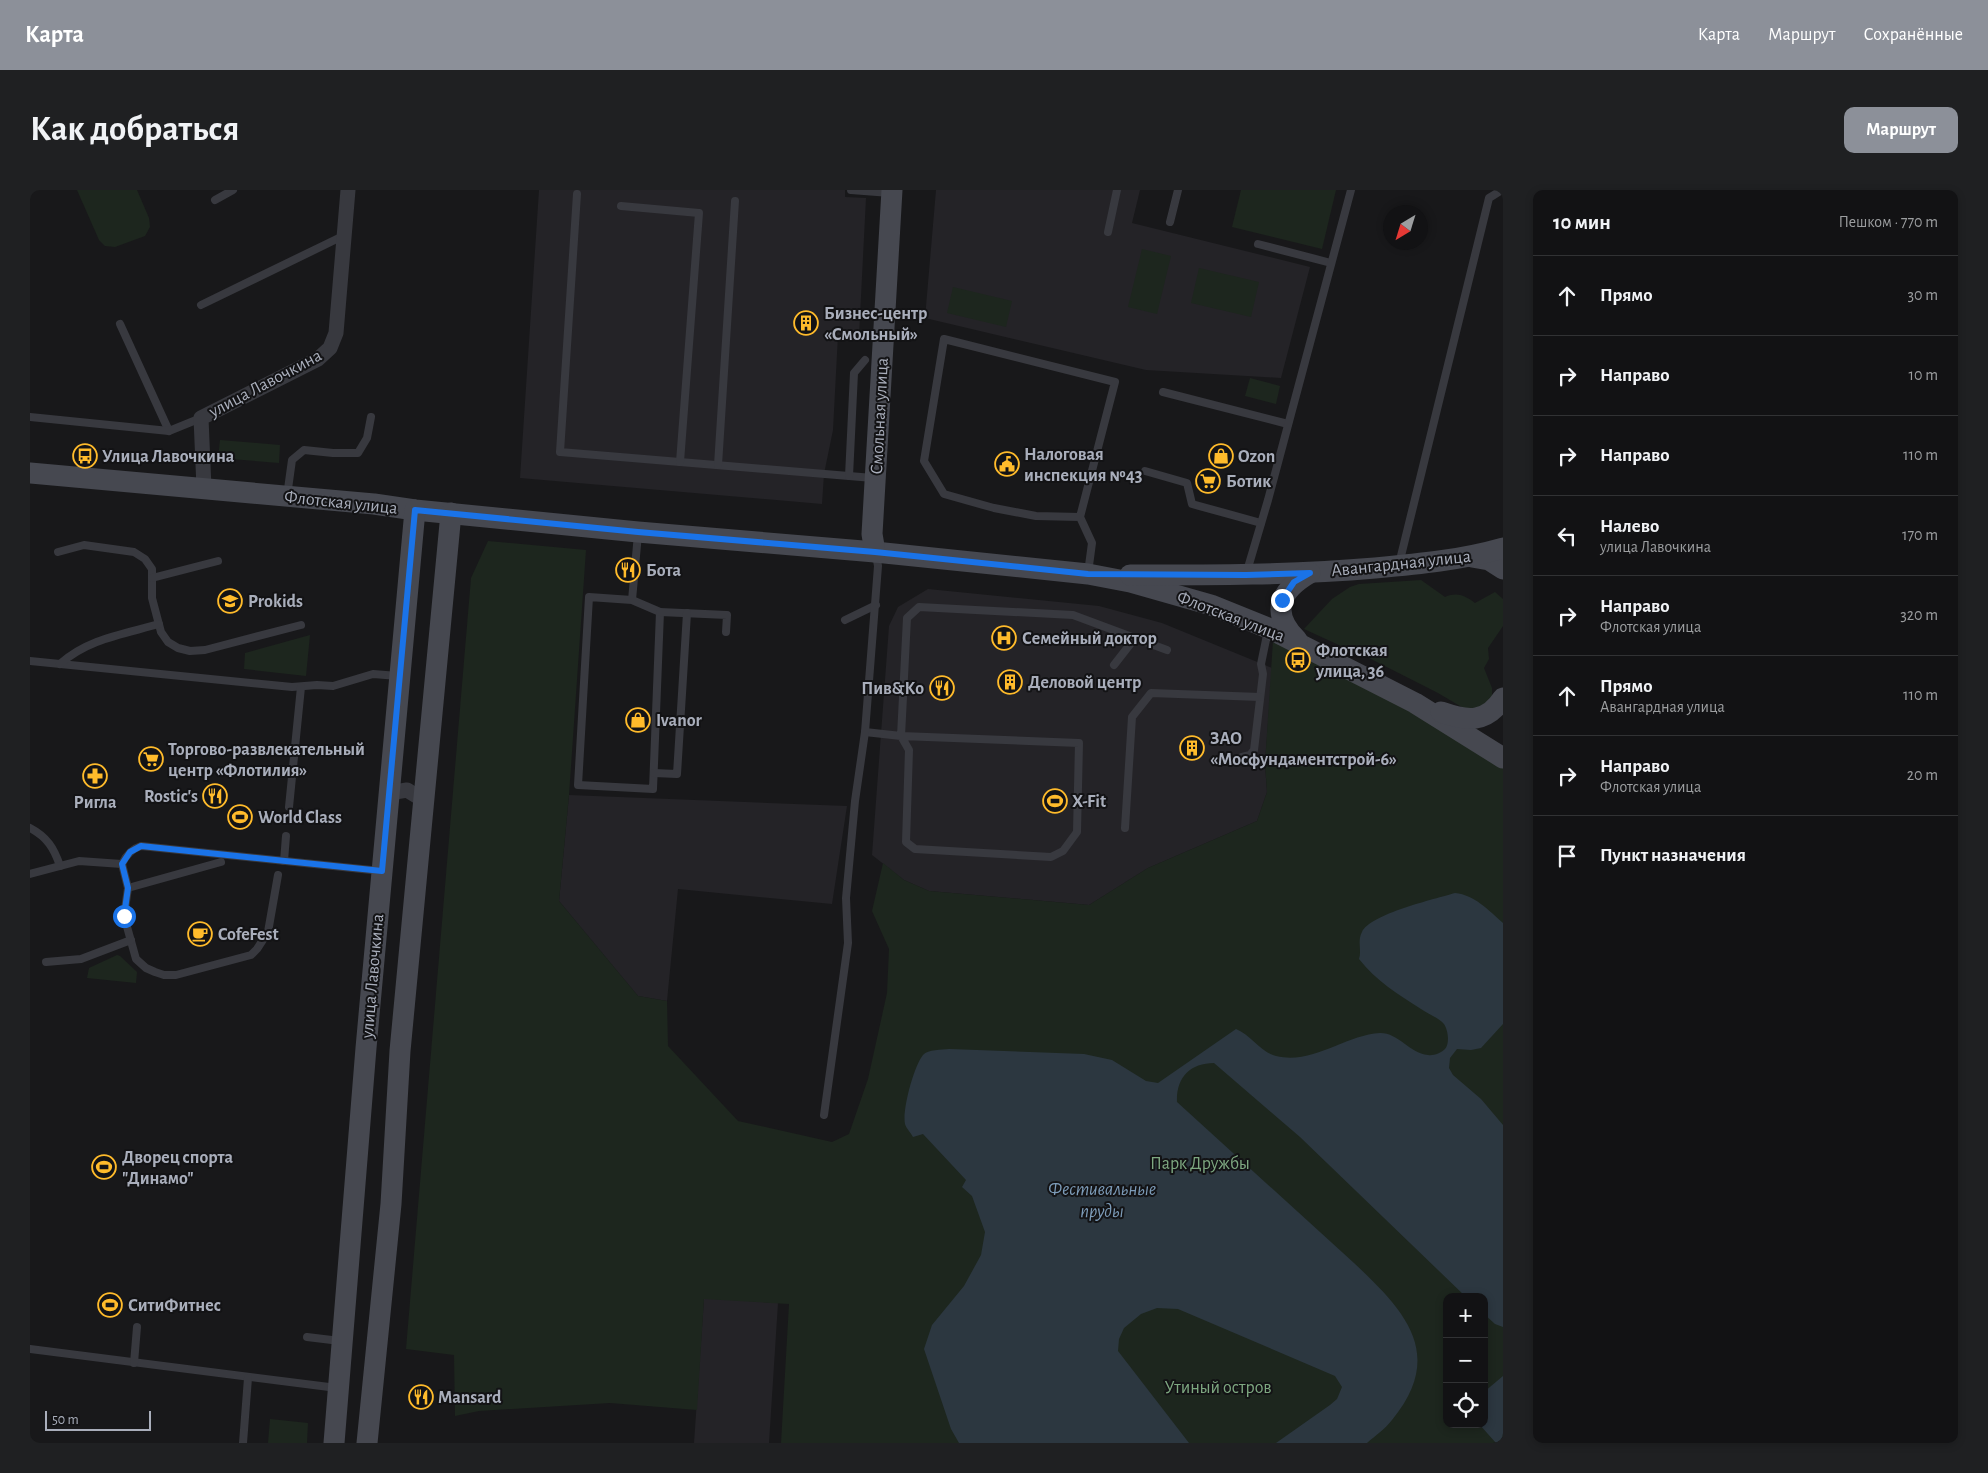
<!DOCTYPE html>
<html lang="ru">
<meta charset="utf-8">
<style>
body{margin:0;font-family:"Alegreya Sans",sans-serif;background:#1f2022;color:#f1f3f6}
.controls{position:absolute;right:15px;bottom:15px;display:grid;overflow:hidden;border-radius:10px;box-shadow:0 2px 8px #0003}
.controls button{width:45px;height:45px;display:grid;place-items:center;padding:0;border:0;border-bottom:1px solid #313234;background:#121214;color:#f1f3f6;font:25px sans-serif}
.compass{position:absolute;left:1353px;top:15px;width:45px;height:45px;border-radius:50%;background:#121214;box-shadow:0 2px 8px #0003;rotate:218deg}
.scale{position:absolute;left:15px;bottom:12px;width:106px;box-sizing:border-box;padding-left:5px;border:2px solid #a9aebb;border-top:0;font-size:14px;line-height:18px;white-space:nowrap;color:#a9aebb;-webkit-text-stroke:4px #131315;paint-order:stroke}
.stop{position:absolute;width:15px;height:15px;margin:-11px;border:4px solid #1a73e8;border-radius:50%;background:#fff}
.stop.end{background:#1a73e8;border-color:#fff;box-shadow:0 1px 5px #0008}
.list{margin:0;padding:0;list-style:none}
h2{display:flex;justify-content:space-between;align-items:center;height:65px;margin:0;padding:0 20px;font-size:21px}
h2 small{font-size:16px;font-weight:400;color:#9c9ea0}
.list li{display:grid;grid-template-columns:32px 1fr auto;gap:15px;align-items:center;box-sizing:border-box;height:80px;padding:0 20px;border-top:1px solid #313234}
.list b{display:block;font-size:19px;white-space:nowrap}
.list p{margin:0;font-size:16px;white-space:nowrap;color:#9c9ea0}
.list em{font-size:16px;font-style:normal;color:#9c9ea0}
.icon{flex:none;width:28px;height:28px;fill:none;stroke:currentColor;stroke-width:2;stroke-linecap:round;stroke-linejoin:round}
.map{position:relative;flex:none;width:1473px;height:1253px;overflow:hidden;border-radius:10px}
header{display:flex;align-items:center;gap:30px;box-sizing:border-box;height:70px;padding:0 25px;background:#8c9099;color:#fff}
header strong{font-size:24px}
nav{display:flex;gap:28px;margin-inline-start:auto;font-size:18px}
.intro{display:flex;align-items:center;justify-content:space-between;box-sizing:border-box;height:120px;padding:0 30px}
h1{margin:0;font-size:35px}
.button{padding:12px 22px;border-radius:10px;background:#8c9099;color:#fff;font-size:18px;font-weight:700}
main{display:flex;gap:30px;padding:0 30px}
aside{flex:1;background:#121214;border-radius:10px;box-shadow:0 2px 8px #0003}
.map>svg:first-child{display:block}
.built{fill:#242327}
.green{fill:#1d261e;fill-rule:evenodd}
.water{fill:#2c3740}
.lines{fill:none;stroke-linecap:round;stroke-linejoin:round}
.lane{stroke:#38393f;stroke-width:8}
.street{stroke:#38393f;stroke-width:15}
.secondary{stroke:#464850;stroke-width:21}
.route{stroke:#1a73e8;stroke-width:6}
.labels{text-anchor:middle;stroke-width:4;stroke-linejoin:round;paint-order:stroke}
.poi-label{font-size:18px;font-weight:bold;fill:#a9aebb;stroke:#131315;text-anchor:start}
.street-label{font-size:18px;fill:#a9aebb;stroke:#131315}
.park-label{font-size:18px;fill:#7ea881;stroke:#131315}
.water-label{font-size:19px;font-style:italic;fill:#7d9cb9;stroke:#131315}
</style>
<header>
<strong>Карта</strong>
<nav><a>Карта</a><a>Маршрут</a><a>Сохранённые</a></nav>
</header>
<div class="intro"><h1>Как добраться</h1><a class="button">Маршрут</a></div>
<main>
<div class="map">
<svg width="1473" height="1253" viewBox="0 0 1473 1253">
<rect width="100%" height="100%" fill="#18181a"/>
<g class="built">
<polygon points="509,0 815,0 815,7 836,8 829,146 808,145 803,240 794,284 792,314 490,288"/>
<polygon points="906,0 1110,0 1102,33 1280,77 1251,188 1116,180 895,128"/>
<polygon points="898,399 1069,416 1132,433 1242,478 1235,574 1237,602 1227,631 1118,678 1059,715 899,701 874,690 842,665 859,436 868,417"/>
<polygon points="539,605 817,616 802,714 648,699 637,811 608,806 529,711"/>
<polygon points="674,1108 748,1113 739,1253 664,1253"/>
</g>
<g class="green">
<polygon points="47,0 107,0 119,28 120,37 115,46 85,57 75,56 69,50"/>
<polygon points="1211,0 1306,0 1292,59 1202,37"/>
<polygon points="1112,59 1141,66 1127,124 1098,117"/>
<polygon points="1169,78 1229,92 1221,127 1161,113"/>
<polygon points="923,97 982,111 976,137 917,123"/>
<polygon points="1220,188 1250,196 1246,214 1215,206"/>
<polygon points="190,250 250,255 249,273 188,268"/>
<path d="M458 351 556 360 539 605 529 711 608 806 637 811 638 856 708 931 802 952 819 944 838 889 857 803 859 759 842 721 853 673 874 690 899 701 1059 715 1118 678 1227 631 1237 602 1235 574 1243 450 1351 502 1473 573V1253H751L759 1114 674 1109 667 1220 580 1213 449 1221 425 1226 424 1165 376 1159 441 388ZM1417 1107H1454V1234H1417Z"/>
<path d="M1391 390 1415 407C1427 402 1434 405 1445 413L1465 402 1473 409V436L1458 458 1459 469 1454 478 1462 498V508L1445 520 1435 519 1408 503 1339 468 1322 456H1311L1274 439 1302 409 1320 397 1329 394Z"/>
<polygon points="280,445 276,486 214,479 215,463"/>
<polygon points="87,765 90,766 107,782 106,793 57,788 59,778"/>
<polygon points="240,1229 278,1233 277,1253 238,1253"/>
</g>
<g class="water">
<path d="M1425 703C1445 705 1458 720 1473 733V834L1451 858 1441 860 1427 859 1420 868 1419 878 1423 885 1451 909 1473 935V1137L1465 1134 1454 1124V1107H1436L1270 947 1184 873C1160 873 1146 888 1147 912L1324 1073C1375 1121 1416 1164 1362 1230 1355 1239 1345 1246 1337 1253H1246L1300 1215 1307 1209 1312 1197 1305 1186 1148 1119 1127 1118 1111 1124 1094 1138 1089 1149 1088 1161 1159 1253H929L921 1239 894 1159 902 1135 934 1096 951 1065 955 1042 942 1006 932 997 936 990 893 944 883 947C881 943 876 938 875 934 872 920 884 876 893 865 898 859 912 860 919 859L1054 864 1082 870 1116 891 1128 893 1206 839C1221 845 1230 862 1246 866 1283 875 1315 845 1350 843 1369 843 1379 863 1398 865 1403 866 1411 863 1415 859 1420 853 1418 840 1414 834 1409 828 1398 824 1391 819 1368 804 1346 791 1329 769 1332 760 1327 751 1332 742 1340 724 1405 709 1425 703Z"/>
<polygon points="1473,1186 1473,1253 1466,1253 1449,1234 1454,1234 1454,1202"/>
</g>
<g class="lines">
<g class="lane">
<polyline points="821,0 860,3"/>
<polyline points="547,4 530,262 843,288"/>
<polyline points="185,10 203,0"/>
<polyline points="591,16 669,23 650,272"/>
<polyline points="1140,32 1148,0"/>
<polyline points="1078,42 1087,0"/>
<polyline points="1228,54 1301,73"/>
<polyline points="171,115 315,45"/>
<polyline points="90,134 139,241"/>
<polyline points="1133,202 1258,234"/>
<polyline points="0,227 139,241 171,228"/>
<polyline points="688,275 705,11"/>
<polyline points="1115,281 1157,293 1162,314 1231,333"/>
<polyline points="819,286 824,183 835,170"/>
<polyline points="257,306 262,270 274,260 303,263 328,263 337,248 341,227"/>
<polyline points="1050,327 1006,326 964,318 914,304 894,271 914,149 1085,192 1050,327 1062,353 1058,383"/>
<polyline points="28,362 54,355 104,362 115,369 122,379 122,408 131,442 138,452 148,458 160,461 175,460 271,435"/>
<polyline points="1369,374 1459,8 1472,0"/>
<polyline points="1217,381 1238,310 1321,0"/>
<polyline points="122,388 188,371"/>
<polyline points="602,410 630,422 623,599 548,595 559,407 602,410 608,344"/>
<polyline points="630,422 697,425 696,442"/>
<polyline points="815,430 846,415"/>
<polyline points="0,471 262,497 287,495 303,496 343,484 368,486"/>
<path d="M30 474C57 449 94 444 129 434"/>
<polyline points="1084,475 1105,448"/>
<polyline points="835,542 871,546 1049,553 1047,642 1033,661 1021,667 885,659 876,652 879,560 871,546 877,428 889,417 1043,425 1137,460"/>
<polyline points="1212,567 1220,565 1224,560 1233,484 1231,474 1238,440"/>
<polyline points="624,583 647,584 657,423"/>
<polyline points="259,617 271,497"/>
<path d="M0 638C17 647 24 658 30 676"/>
<polyline points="1095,638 1102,527 1121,503 1230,507"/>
<polyline points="254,671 256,646"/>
<polyline points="0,684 49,671 92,674"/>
<path d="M248 685 238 742 227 759 221 765 146 785H134L125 782 116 778 106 769 94 726 98 698 92 674C96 665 101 659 111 656L351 681"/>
<polyline points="98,698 191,672"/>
<polyline points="16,772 51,769 101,750"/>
<polyline points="794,925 818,753 816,708 825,611 835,542 848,376 846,364"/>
<polyline points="277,1147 310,1151"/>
<polyline points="0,1159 307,1198"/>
<polyline points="104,1173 107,1137"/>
<polyline points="213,1253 218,1188"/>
</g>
<g class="street">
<polyline points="174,298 171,228 288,169 300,158 306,143 318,0"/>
<polyline points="358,613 365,602 377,600 390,608 393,616"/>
</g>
<g class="secondary">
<polyline points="0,283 344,314 385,320 608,342 845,362 1058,384 1100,392 1181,415 1238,438 1385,513 1473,568"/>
<polyline points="845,362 842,344 862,0"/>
<polyline points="1442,367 1459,370 1473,379"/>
<path d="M1100 385C1182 385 1263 385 1345 378 1388 374 1431 370 1473 358"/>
<path d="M1267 450C1240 423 1249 401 1280 383"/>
<path d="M1411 522C1437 531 1456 534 1473 508"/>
<polyline points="304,1253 336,858 385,320"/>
<polyline points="337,1253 361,1014 370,861 421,323"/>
</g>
</g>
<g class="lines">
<polyline class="route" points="94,726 98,698 92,674 100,662 111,656 352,681 385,320 608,342 845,362 1058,384 1216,385 1280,383 1264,392 1252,410"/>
</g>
<defs>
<g id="building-ring" transform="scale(1.25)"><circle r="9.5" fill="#131315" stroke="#ffbb2b" stroke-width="1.5"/><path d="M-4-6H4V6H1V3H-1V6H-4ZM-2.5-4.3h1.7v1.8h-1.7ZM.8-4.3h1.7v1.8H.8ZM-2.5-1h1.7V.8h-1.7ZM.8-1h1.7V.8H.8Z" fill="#ffbb2b"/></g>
<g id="bus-ring" transform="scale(1.25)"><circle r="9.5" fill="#131315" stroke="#ffbb2b" stroke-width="1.5"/><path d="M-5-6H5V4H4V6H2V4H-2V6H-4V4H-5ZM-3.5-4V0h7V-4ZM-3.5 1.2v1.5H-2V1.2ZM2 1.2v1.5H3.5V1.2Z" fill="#ffbb2b"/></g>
<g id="shop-ring" transform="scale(1.25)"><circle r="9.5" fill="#131315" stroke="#ffbb2b" stroke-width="1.5"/><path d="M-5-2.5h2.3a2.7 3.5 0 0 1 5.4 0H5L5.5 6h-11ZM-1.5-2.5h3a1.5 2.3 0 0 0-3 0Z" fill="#ffbb2b"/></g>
<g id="civic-ring" transform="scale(1.25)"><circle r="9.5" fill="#131315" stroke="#ffbb2b" stroke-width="1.5"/><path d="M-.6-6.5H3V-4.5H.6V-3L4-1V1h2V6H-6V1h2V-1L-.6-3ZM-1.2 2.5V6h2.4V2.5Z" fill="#ffbb2b"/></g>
<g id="supermarket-ring" transform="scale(1.25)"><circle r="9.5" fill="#131315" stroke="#ffbb2b" stroke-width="1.5"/><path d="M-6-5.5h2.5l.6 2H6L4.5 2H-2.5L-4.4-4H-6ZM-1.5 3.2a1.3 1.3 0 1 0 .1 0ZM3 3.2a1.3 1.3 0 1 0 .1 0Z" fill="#ffbb2b"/></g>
<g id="restaurant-ring" transform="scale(1.25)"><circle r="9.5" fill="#131315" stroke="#ffbb2b" stroke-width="1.5"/><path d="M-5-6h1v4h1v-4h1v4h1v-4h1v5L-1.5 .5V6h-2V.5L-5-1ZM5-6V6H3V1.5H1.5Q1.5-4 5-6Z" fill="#ffbb2b"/></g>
<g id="school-ring" transform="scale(1.25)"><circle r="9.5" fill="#131315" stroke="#ffbb2b" stroke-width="1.5"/><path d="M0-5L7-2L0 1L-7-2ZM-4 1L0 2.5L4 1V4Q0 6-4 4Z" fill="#ffbb2b"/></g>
<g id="hospital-ring" transform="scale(1.25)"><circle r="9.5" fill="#131315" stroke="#ffbb2b" stroke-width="1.5"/><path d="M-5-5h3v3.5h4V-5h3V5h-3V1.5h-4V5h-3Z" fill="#ffbb2b"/></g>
<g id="pharmacy-ring" transform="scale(1.25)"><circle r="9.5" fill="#131315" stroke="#ffbb2b" stroke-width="1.5"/><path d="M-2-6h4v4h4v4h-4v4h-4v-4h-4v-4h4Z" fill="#ffbb2b"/></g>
<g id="stadium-ring" transform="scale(1.25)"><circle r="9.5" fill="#131315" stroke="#ffbb2b" stroke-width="1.5"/><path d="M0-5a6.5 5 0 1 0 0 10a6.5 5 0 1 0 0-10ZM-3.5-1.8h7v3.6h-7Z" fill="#ffbb2b"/></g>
<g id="cafe-ring" transform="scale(1.25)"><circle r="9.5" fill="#131315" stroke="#ffbb2b" stroke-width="1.5"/><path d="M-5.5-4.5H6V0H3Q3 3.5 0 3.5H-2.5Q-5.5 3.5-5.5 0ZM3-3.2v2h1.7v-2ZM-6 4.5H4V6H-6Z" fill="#ffbb2b"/></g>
</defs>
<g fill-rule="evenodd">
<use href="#building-ring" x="776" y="133"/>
<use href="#bus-ring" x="55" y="266"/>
<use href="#shop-ring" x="1191" y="266"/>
<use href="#civic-ring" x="977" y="274"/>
<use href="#supermarket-ring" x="1178" y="291"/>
<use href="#restaurant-ring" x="598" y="380"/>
<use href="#school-ring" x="200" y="411"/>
<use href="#hospital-ring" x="974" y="448"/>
<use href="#bus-ring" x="1268" y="470"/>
<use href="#building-ring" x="980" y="492"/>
<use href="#restaurant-ring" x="912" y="498"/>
<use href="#shop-ring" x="608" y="530"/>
<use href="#building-ring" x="1162" y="558"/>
<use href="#supermarket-ring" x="121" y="569"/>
<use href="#pharmacy-ring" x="65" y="586"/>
<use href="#restaurant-ring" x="185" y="606"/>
<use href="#stadium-ring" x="1025" y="611"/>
<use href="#stadium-ring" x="210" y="627"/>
<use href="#cafe-ring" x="170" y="744"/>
<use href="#stadium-ring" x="74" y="977"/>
<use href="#stadium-ring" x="80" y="1115"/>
<use href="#restaurant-ring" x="391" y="1207"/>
</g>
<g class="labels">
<g class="poi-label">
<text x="794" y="129">Бизнес-центр<tspan x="794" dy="21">«Смольный»</tspan></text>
<text x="994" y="270">Налоговая<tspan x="994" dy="21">инспекция №43</tspan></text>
<text x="72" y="272">Улица Лавочкина</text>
<text x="1208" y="272">Ozon</text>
<text x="1196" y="297">Ботик</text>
<text x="616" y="386">Бота</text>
<text x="218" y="417">Prokids</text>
<text x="992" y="454">Семейный доктор</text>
<text x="1286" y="466">Флотская<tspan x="1286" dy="21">улица, 36</tspan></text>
<text x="998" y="498">Деловой центр</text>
<text x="894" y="504" text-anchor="end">Пив&amp;Ко</text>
<text x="626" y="536">Ivanor</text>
<text x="1180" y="554">ЗАО<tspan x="1180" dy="21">«Мосфундаментстрой-6»</tspan></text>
<text x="138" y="565">Торгово-развлекательный<tspan x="138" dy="21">центр «Флотилия»</tspan></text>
<text x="168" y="612" text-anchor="end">Rostic's</text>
<text x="1042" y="617">X-Fit</text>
<text x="65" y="618" text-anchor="middle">Ригла</text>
<text x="228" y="633">World Class</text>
<text x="188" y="750">CofeFest</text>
<text x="92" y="973">Дворец спорта<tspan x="92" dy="21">"Динамо"</tspan></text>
<text x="98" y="1121">СитиФитнес</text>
<text x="408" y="1213">Mansard</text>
</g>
<g class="street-label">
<text transform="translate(235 193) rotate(-28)" y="6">улица Лавочкина</text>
<text transform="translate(849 226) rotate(-87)" y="6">Смольная улица</text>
<text transform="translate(311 312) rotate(6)" y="6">Флотская улица</text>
<text transform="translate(1371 373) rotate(-6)" y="6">Авангардная улица</text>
<text transform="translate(1201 426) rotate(21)" y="6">Флотская улица</text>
<text transform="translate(342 786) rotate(-85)" y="6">улица Лавочкина</text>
</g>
<g class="park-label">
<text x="1170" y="979">Парк Дружбы</text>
<text x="1188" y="1203">Утиный остров</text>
</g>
<g class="water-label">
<text x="1072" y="1005">Фестивальные<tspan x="1072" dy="22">пруды</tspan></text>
</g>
</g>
</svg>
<div class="controls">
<button>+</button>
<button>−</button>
<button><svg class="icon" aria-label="locate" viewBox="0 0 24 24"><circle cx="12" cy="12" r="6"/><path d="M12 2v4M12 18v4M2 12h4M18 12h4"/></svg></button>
</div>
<svg class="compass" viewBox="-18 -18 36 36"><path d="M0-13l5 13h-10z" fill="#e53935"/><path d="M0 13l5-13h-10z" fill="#9c9ea0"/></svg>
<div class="scale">50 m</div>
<div class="stop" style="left:94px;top:726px"></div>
<div class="stop end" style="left:1252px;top:410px"></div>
</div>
<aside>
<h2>10 мин<small>Пешком · 770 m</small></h2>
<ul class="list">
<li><svg class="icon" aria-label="ahead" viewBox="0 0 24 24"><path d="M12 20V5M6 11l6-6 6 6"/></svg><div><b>Прямо</b></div><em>30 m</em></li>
<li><svg class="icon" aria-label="right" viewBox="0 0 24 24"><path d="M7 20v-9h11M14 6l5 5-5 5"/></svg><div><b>Направо</b></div><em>10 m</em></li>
<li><svg class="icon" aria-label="right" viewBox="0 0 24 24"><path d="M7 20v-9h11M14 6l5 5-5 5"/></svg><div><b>Направо</b></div><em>110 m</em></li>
<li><svg class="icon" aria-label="left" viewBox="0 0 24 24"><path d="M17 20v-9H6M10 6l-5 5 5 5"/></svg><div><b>Налево</b><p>улица Лавочкина</p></div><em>170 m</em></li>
<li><svg class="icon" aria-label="right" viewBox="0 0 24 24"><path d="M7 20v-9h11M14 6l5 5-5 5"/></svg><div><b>Направо</b><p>Флотская улица</p></div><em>320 m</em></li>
<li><svg class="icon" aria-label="ahead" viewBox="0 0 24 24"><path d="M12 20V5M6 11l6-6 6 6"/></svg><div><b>Прямо</b><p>Авангардная улица</p></div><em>110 m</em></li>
<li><svg class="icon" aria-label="right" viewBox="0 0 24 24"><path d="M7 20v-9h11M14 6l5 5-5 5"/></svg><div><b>Направо</b><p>Флотская улица</p></div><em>20 m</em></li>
<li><svg class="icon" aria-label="arrive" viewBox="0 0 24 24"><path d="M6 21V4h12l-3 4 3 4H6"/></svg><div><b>Пункт назначения</b></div></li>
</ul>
</aside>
</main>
